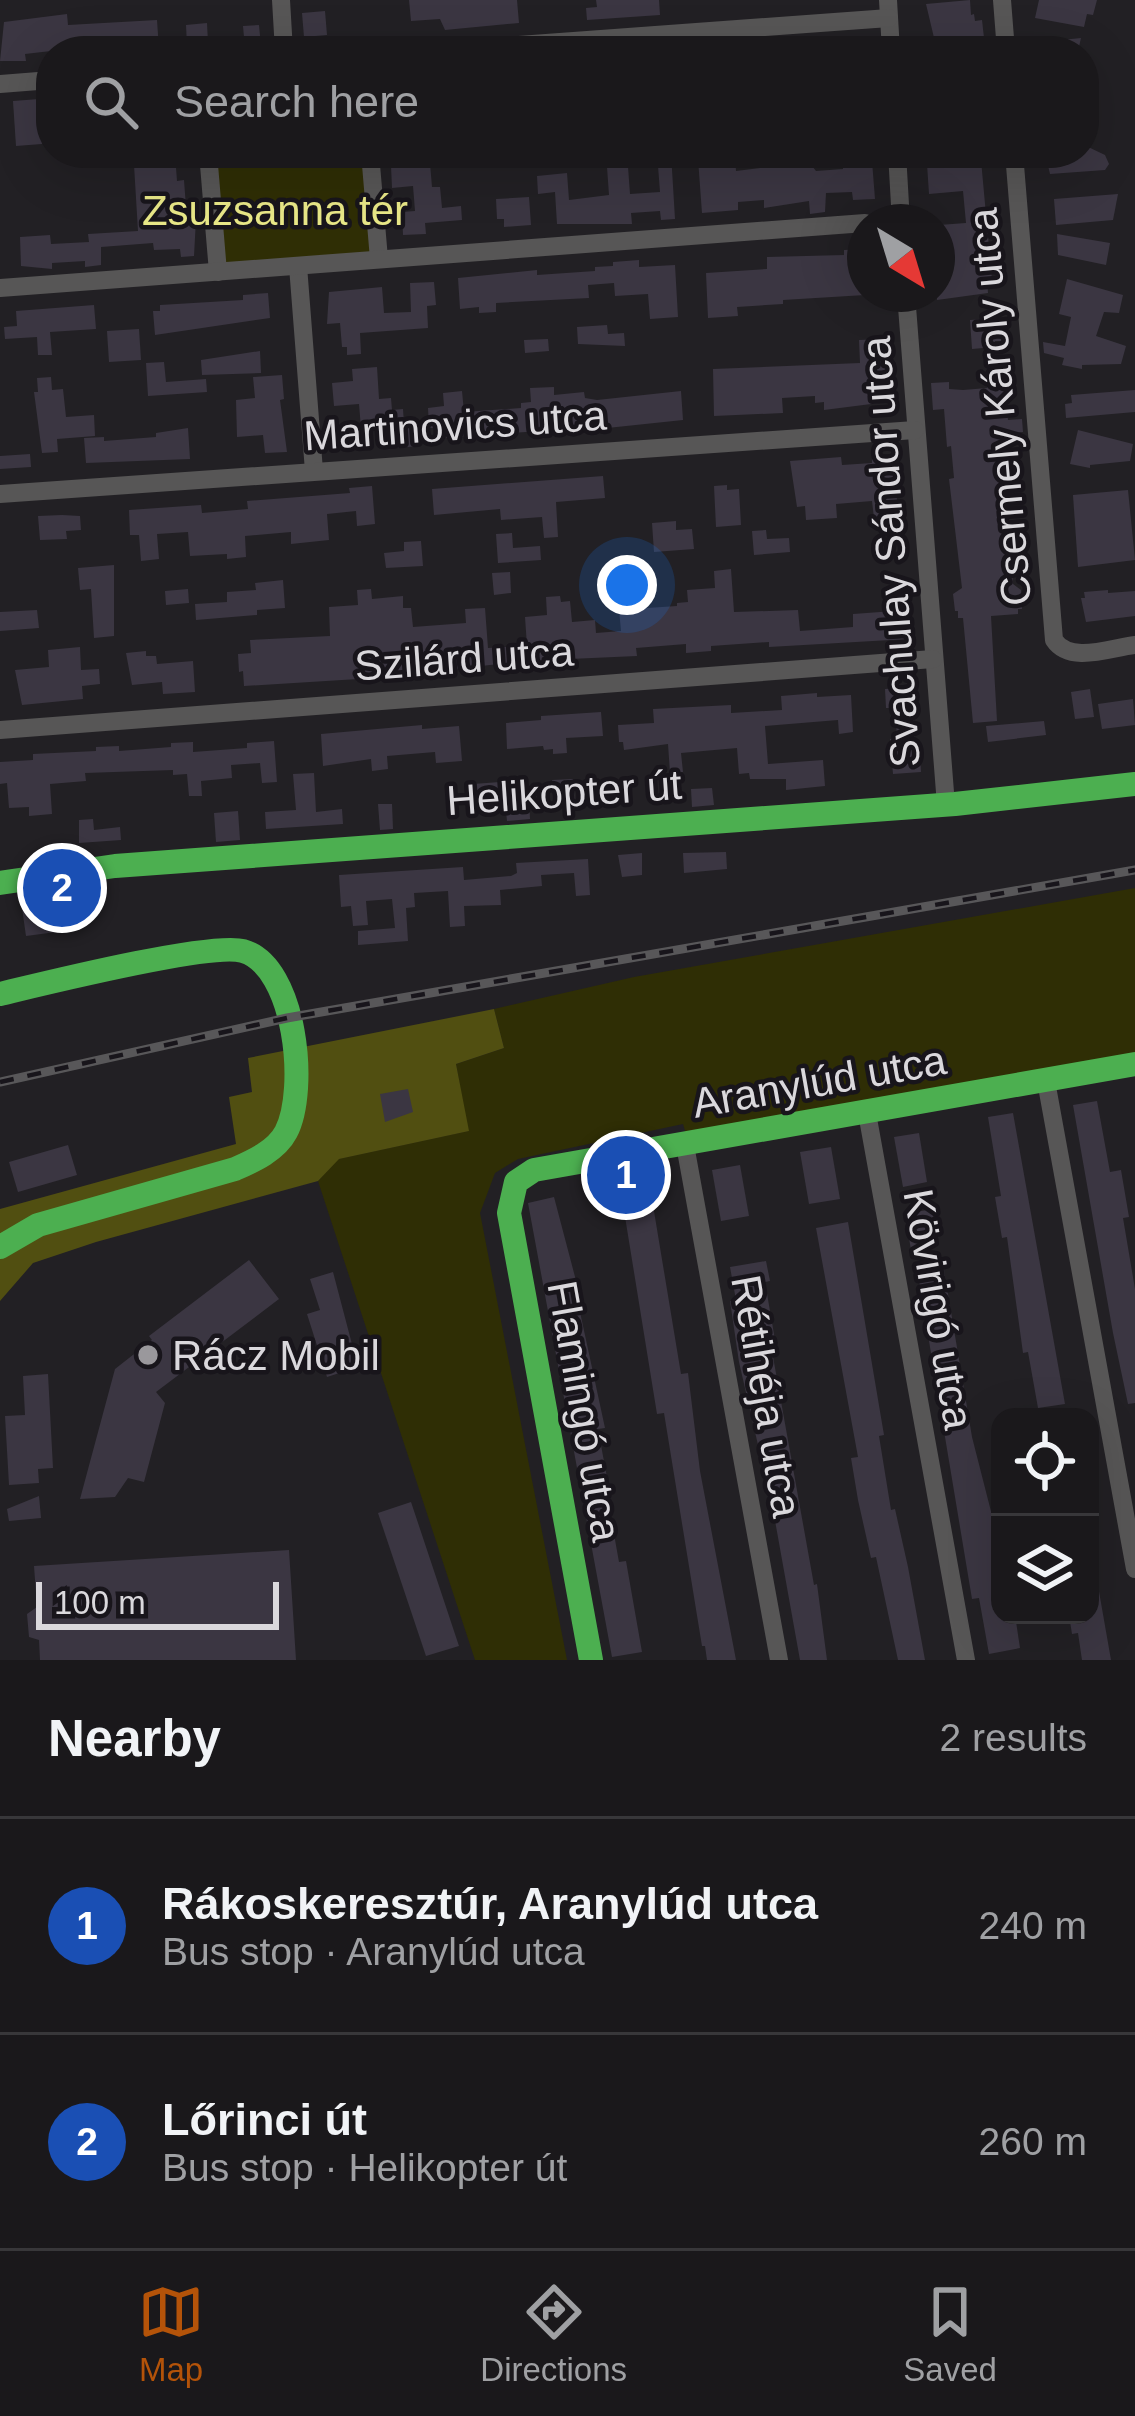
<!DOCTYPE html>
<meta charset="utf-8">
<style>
body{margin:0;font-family:Helvetica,sans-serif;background:#272528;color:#f1f3f6}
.controls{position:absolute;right:36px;bottom:36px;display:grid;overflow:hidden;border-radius:24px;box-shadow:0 12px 48px #0002}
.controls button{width:108px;height:108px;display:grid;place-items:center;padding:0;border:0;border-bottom:3px solid #38373a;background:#1a181b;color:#f1f3f6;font:60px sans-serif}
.compass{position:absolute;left:847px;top:204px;width:108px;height:108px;border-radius:50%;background:#1a181b;box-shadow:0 12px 48px #0002;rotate:142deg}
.scale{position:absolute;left:36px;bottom:30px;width:243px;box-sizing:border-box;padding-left:12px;border:6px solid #dad8dc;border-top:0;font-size:33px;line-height:42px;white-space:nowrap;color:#dad8dc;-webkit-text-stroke:9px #18151b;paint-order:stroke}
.you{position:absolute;left:627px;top:585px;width:42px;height:42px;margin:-30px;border:9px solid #fff;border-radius:50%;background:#1a73e8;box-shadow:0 0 0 18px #1a73e833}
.badge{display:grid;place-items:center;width:78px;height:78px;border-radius:50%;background:#b45309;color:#fff;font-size:39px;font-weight:700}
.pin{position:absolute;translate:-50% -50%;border:6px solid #fff;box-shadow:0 3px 12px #0006}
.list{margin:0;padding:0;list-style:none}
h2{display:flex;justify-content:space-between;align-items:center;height:156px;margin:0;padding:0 48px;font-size:51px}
h2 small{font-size:39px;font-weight:400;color:#9fa0a3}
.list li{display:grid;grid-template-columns:78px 1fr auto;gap:36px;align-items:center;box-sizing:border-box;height:216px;padding:0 48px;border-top:3px solid #38373a}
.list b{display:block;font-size:45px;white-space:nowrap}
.list p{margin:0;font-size:39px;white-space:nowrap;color:#9fa0a3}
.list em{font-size:39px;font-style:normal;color:#9fa0a3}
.icon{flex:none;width:66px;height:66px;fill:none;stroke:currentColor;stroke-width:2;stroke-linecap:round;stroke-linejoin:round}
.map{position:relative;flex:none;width:1135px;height:1660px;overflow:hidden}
.search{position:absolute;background:#1a181b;box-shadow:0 12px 48px #0002;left:36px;right:36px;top:36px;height:132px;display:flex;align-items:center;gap:30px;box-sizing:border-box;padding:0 42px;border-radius:48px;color:#9fa0a3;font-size:45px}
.sheet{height:588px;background:#1a181b}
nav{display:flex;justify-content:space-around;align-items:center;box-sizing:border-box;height:168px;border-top:3px solid #38373a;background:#1a181b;font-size:33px;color:#9fa0a3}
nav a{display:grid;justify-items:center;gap:6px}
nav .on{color:#b45309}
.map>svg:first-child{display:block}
.green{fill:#2f2e05}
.forest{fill:#514f11}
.building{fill:#3b3642}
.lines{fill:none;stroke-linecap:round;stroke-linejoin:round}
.street{stroke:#575656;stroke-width:18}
.fast{stroke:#4caf50;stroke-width:24}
.rail-casing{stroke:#585759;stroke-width:9}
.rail{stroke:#18151b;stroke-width:4.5;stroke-dasharray:14;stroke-linecap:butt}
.poi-dot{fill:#9a989c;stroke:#18151b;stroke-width:4.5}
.labels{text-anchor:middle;stroke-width:9;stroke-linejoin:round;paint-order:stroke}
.park-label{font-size:42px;fill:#e8e787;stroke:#18151b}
.street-label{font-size:42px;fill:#dad8dc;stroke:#18151b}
.poi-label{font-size:42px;fill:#dad8dc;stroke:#18151b;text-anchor:start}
</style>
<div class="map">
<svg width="1135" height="1660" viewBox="0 0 1135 1660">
<rect width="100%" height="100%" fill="#222024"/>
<g class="green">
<polygon points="208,153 370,153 379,259 218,272"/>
<polygon points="1135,888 1135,1054 687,1137 683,1124 518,1159 495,1173 480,1213 567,1660 475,1660 318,1181 338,1159 468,1131 456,1064 504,1048 494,1009 634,977"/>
</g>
<polygon class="forest" points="494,1009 504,1048 456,1064 469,1131 339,1159 318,1181 96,1242 33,1263 0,1301 0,1209 236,1144 229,1097 252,1092 248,1058"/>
<g class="building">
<polygon points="409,0 517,0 519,23 445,30 440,19 411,21"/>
<polygon points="596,0 659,0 660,15 587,20 586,8 597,7"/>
<polygon points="970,0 971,15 974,14 975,21 982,20 984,38 935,42 926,4"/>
<polygon points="1039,0 1097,0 1093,15 1087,14 1084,27 1035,18"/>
<polygon points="325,11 327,35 304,37 302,13"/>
<polygon points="67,14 68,25 157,20 159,49 51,51 25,54 26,61 0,61 4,22"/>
<polygon points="207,23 208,43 187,45 186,25"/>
<polygon points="259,25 261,47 245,48 243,26"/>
<polygon points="1081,38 1078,51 1041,51 1041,42"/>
<polygon points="39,99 42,144 16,146 13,101"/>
<polygon points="1084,145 1105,155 1109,164 1105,170 1050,174 1045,153 1084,153"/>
<polygon points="606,153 627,153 630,194 660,192 657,153 671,153 675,219 661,220 660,211 631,213 632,224 557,224 555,192 538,194 537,176 567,173 569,200 609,195"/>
<polygon points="175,154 177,181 184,180 187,220 196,219 194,256 181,257 180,249 154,250 153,243 101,247 101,265 85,267 85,261 52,263 52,269 21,266 20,237 50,235 51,244 89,242 88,234 138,231 134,165 150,164 150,156"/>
<polygon points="735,156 736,171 809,162 816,171 843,169 843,163 872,161 875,199 853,200 852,192 826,193 825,212 810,214 809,201 764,208 764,200 738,202 738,210 702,213 698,159"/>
<polygon points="981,160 992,280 987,280 988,293 937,300 937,269 945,268 939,225 966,223 963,191 929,194 927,164"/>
<polygon points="430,163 432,187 440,187 442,208 461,206 462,220 425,223 426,234 403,235 402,212 415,211 413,186 392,188 391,166"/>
<polygon points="1118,194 1113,220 1056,225 1054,199"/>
<polygon points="529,197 531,225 504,227 504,219 497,219 496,199"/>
<polygon points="1057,234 1110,243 1106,265 1058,255"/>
<polygon points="865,249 865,295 783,300 783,304 737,307 738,316 708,318 706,273 767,269 767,257 844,255 844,250"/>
<polygon points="639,260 639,267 675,265 678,317 650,319 648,294 615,296 614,283 588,285 589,298 496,303 496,312 479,313 479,307 460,309 458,278 537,270 537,275 595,271 595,267 613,266 613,262"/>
<polygon points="1067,279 1123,295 1119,313 1104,312 1096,336 1126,346 1121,364 1082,365 1082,369 1062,365 1064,358 1044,353 1043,342 1065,346 1071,317 1059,314"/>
<polygon points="434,282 436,305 427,306 428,328 360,333 361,354 347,355 347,347 342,347 340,323 327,324 329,292 382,287 384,313 411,312 410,283"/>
<polygon points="268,293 270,318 155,335 153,311 160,311 160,305 243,300 243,295"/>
<polygon points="94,305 96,329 50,332 52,355 38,355 37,337 5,339 4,327 17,326 16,311"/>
<polygon points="999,318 1001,341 995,341 995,347 972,349 970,320"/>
<polygon points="607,325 608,334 624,333 625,346 578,344 577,327"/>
<polygon points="139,329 141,360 109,362 107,331"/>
<polygon points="548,339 549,351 525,353 524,340"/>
<polygon points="884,339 887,402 824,410 824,402 815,403 815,396 782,398 783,413 714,416 713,369 860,363 859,340"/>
<polygon points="260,351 261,373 202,375 201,360"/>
<polygon points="164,362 166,382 206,379 207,392 148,396 146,363"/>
<polygon points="377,367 379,399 391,398 392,410 403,409 404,424 361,428 359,404 334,406 332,383 353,381 352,369"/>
<polygon points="282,375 284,399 280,400 287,452 265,453 263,435 237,437 236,400 255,398 253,377"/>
<polygon points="1004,375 1008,420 1022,419 1023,432 1000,434 1000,442 997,442 999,474 1005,473 1013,584 1021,590 1022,609 1018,609 1018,614 991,616 997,721 973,723 963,618 958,618 958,611 955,611 953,594 962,588 949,479 954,478 951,446 947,447 944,409 933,410 931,383 949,382 949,389 963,390 987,388 986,376"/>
<polygon points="51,377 52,390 63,389 66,417 94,415 95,436 57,439 58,452 42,453 34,392 38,392 37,378"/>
<polygon points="554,387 554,395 584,392 585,398 597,400 681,391 683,420 541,435 541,431 511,433 511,437 485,439 484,435 446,438 446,427 429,428 428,408 444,406 443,393 462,391 464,412 521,408 521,403 531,402 530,388"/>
<polygon points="1135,390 1135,412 1066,418 1065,404 1072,403 1071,395"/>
<polygon points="416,425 418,446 397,448 396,427"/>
<polygon points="188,428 190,459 86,463 84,438 104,437 104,441 156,437 156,433"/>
<polygon points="1078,430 1133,444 1130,461 1090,465 1090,468 1070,464"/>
<polygon points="30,454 31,467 0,469 0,456"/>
<polygon points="894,455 898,516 874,518 872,501 836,504 837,518 806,520 805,506 797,507 790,461 841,457 842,465 872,463 872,456"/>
<polygon points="603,476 605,498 556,502 558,537 544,538 542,517 501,520 500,509 434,515 432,489"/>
<polygon points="727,485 727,490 739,489 741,525 716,527 714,486"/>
<polygon points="372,486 375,524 357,526 356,511 327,514 329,540 291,544 291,532 245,536 246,557 227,559 227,554 190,556 188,532 157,534 159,559 141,561 139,535 130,535 129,510 201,505 202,513 248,509 247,501 350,493 349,488"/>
<polygon points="1128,490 1135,560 1078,567 1073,495"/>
<polygon points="62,515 80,516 81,530 66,531 67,539 40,540 38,516"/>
<polygon points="676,521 676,530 692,529 694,549 654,552 652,523"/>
<polygon points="766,530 767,539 789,538 790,552 754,555 752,531"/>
<polygon points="512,533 513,548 540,546 541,560 498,563 496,534"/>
<polygon points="421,541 423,566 386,568 384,553 404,551 404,542"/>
<polygon points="114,565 114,636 94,638 91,589 80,590 78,568"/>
<polygon points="731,569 734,612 798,610 800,631 853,627 853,614 894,611 893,602 905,601 908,639 769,647 769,642 711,646 711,651 686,653 686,644 636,648 637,656 525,661 374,678 244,686 243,671 239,672 238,654 251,653 250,640 330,636 329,607 358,605 357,590 371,589 372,599 403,596 403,608 411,608 413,627 466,623 465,609 485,608 488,648 527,646 525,617 547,615 546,597 560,596 561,602 570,601 572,622 595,620 596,633 621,631 617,588 630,587 632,609 677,606 677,603 688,602 687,590 715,588 714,571"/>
<polygon points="510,572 511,593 494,595 492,573"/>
<polygon points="283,580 285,608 257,610 257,615 196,620 195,604 227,602 227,592 256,590 255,583"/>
<polygon points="188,589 189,603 166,605 165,591"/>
<polygon points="1108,590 1108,593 1135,591 1135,616 1086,622 1081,598 1085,598 1084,592"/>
<polygon points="37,610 39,628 0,631 0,612"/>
<polygon points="80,647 81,670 99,669 100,684 82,686 83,699 22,705 15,670 49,667 48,650"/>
<polygon points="146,651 146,656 156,656 157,664 193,661 195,692 163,694 162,682 132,685 126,653"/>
<polygon points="913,687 915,756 920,755 921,772 893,774 890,739 897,738 895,708 886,708 885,689"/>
<polygon points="1090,689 1094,717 1075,719 1071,692"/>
<polygon points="817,693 817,697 851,695 853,732 839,734 838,720 765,726 768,764 823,760 825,786 786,790 786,779 750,779 749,773 739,774 737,748 681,753 683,772 670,773 668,744 624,750 623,742 619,742 618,725 654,723 653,709 731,705 731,713 782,710 781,696"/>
<polygon points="1133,699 1135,725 1102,729 1098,704"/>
<polygon points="601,712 603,736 566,738 567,753 553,754 553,749 544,750 543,746 507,749 506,723 541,720 541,716"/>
<polygon points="1044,721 1046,735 988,742 986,726"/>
<polygon points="422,725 422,729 459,726 462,761 436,763 435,752 387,756 388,769 372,771 371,759 323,766 321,734"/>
<polygon points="274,741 277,782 262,783 260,763 231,765 232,778 201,781 202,796 189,796 187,774 173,775 173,770 85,773 86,781 50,784 52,814 29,816 29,807 9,808 7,783 0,784 0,762 33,760 33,754 96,751 96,747 119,746 119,751 171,747 171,743 193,742 193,752 247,748 247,743"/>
<polygon points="314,773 316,812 342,809 343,824 266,829 265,812 296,810 293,774"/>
<polygon points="573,779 575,805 554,806 552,780"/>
<polygon points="500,782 502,809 475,811 473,784"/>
<polygon points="712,788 714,805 692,807 691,789"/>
<polygon points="529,800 530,819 507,821 505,801"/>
<polygon points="378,804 392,804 393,829 380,830"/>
<polygon points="238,811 240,840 216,842 214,813"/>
<polygon points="93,819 94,830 120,827 121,840 79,843 79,820"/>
<polygon points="726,852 727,869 684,873 683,853"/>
<polygon points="642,853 642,875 622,877 618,855"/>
<polygon points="588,859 590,895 576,896 574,873 541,875 542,886 500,890 501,905 464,906 465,926 450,927 448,891 414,893 415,907 406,908 408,941 358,945 358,931 395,928 392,899 366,901 368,925 353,926 351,906 341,907 339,875 463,867 464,880 511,876 517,873 516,863"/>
<polygon points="60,895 64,931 26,936 21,901"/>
<polygon points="408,1089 413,1112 385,1122 380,1094"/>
<polygon points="1097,1101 1110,1172 1121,1170 1129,1217 1123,1218 1135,1289 1135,1403 1128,1404 1113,1333 1073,1105"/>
<polygon points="1013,1113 1065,1404 1038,1408 1028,1352 1023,1353 1007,1237 1002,1238 995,1197 1001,1196 988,1117"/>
<polygon points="919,1133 927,1182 903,1187 894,1137"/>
<polygon points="68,1145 77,1175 18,1192 9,1162"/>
<polygon points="831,1147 840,1199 809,1204 800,1152"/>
<polygon points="740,1165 749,1216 721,1221 712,1170"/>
<polygon points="650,1187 681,1374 688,1373 700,1471 736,1660 707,1660 705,1646 702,1646 664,1413 657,1414 621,1192"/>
<polygon points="554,1197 584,1311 580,1312 605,1428 598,1429 608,1483 605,1484 619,1562 626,1561 642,1652 612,1657 528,1203"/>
<polygon points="932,1209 938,1246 911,1250 905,1214"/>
<polygon points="848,1222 884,1435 879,1436 891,1510 895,1509 908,1567 925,1660 898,1660 876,1557 871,1558 858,1500 851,1458 858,1457 816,1228"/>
<polygon points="249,1260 279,1299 156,1392 165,1403 144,1482 128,1478 115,1497 80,1499 115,1369 152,1340 149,1336"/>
<polygon points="766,1261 770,1281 765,1282 775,1340 770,1340 814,1585 817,1584 827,1660 800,1660 774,1515 739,1362 730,1301 736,1300 730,1267"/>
<polygon points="944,1270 972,1437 996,1531 1000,1615 1015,1615 1020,1648 989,1654 979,1598 972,1599 918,1275"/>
<polygon points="333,1272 358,1367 327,1377 307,1314 320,1310 310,1279"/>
<polygon points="48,1374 53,1468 38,1469 39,1483 9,1485 5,1416 25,1415 23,1376"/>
<polygon points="39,1496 41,1518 9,1521 7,1509"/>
<polygon points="411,1502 459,1646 426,1656 378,1513"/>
<polygon points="289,1550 296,1660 40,1660 39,1640 29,1637 27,1614 37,1607 34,1566"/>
<polygon points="1097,1580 1111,1660 1082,1660 1078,1633 1072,1634 1069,1615 1090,1615 1090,1581"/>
</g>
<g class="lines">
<g class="street">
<polyline points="281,0 284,51"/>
<polyline points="888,0 891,51"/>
<polyline points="1002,0 1006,51"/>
<polyline points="436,51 889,18"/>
<polyline points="0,84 51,80"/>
<polyline points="208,153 218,272"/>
<polyline points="370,153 379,259"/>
<polyline points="897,153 901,222"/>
<path d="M1014 153 1054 640C1070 664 1110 648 1135 645"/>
<polyline points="298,266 314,471"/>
<polyline points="0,288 865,223"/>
<polyline points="906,294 946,805"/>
<polyline points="0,494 915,430"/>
<polyline points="0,730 933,659"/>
<polyline points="1046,1081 1135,1569"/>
<polyline points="867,1113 966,1660"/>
<polyline points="685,1145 779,1660"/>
</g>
<g class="fast">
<polyline points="0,883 115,866 955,804 1135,784"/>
<path d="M0 994C42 984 211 942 243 951 296 966 308 1090 286 1132 276 1151 253 1161 235 1169L38 1225 0 1247"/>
<polyline points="591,1660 509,1213 516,1182 534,1170 1135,1064"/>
</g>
<g class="rail-casing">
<polyline id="rail" points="0,1082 287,1018 1135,870"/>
</g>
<use href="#rail" class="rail"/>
</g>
<circle class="poi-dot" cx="148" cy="1355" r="12"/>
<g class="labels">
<g class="park-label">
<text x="275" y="225">Zsuzsanna tér</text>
</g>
<g class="street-label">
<text transform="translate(999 407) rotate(-95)" y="15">Csermely Károly utca</text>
<text transform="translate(455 425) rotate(-4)" y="15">Martinovics utca</text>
<text transform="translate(890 552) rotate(-94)" y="15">Svachulay Sándor utca</text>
<text transform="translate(464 658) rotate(-4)" y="15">Szilárd utca</text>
<text transform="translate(564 792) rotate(-4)" y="15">Helikopter út</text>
<text transform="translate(819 1081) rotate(-10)" y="15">Aranylúd utca</text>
<text transform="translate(939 1309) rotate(80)" y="15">Kövirigó utca</text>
<text transform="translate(767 1396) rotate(80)" y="15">Rétihéja utca</text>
<text transform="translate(585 1411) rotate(80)" y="15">Flamingó utca</text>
</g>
<g class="poi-label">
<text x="172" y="1370">Rácz Mobil</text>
</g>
</g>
</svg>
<div class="controls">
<button><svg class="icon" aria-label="locate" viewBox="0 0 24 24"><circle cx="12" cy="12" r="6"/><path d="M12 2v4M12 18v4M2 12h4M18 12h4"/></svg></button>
<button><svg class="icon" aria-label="layers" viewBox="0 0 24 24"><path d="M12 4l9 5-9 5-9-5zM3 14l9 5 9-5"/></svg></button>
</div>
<svg class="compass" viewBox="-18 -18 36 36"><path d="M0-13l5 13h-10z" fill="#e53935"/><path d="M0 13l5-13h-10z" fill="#9fa0a3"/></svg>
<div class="scale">100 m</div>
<div class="you"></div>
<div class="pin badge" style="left:626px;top:1175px;background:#1a4fb4">1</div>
<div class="pin badge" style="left:62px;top:888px;background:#1a4fb4">2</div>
<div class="search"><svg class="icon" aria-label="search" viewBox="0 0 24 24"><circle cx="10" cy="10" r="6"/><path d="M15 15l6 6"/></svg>Search here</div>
</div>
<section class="sheet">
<h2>Nearby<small>2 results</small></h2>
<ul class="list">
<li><span class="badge" style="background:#1a4fb4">1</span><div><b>Rákoskeresztúr, Aranylúd utca</b><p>Bus stop · Aranylúd utca</p></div><em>240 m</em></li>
<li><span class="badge" style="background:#1a4fb4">2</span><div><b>Lőrinci út</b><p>Bus stop · Helikopter út</p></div><em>260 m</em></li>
</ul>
</section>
<nav>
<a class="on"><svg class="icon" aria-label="map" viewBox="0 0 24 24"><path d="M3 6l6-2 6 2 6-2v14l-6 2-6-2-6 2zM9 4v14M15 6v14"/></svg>Map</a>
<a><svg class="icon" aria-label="directions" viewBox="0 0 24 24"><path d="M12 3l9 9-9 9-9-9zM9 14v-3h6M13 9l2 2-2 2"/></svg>Directions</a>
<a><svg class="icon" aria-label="saved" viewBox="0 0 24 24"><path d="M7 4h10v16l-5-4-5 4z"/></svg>Saved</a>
</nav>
